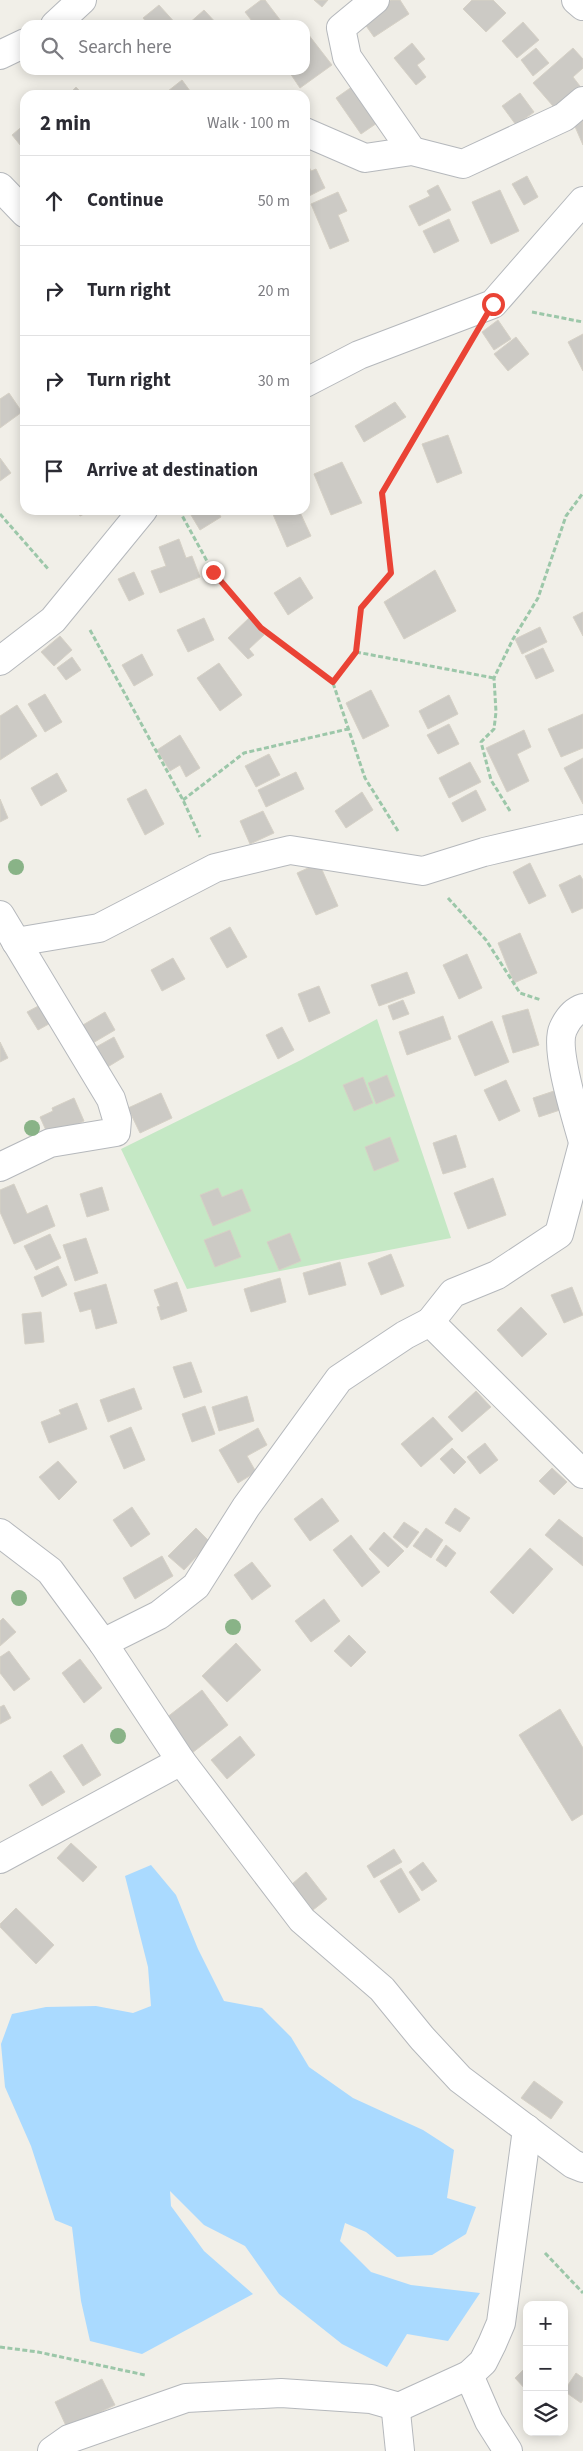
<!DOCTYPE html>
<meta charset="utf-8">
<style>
body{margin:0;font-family:"Source Sans 3",sans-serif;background:#f2f2f3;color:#2b2b33}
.controls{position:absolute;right:15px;bottom:15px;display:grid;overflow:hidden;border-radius:10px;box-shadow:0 2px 12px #0003}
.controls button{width:45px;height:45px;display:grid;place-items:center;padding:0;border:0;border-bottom:1px solid #e1e1e2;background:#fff;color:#2b2b33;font:25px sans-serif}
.stop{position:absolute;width:15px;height:15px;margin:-11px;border:4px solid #ea4335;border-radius:50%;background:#fff}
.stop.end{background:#ea4335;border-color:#fff;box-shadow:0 1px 5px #0008}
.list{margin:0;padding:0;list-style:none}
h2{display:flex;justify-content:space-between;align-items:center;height:65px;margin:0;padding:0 20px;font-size:21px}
h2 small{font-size:16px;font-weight:400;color:#7c7c81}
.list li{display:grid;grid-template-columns:32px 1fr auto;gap:15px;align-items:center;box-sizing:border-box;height:90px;padding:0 20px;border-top:1px solid #e1e1e2}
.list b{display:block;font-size:19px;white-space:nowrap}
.list em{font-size:16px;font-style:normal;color:#7c7c81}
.icon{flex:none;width:28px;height:28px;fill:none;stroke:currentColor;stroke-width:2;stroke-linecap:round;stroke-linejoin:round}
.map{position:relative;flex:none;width:583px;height:2451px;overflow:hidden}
.search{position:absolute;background:#fff;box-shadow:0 2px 12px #0003;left:20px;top:20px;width:290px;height:55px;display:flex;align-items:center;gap:12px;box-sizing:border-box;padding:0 18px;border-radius:15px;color:#7c7c81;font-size:19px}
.panel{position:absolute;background:#fff;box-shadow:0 2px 12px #0003;left:20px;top:90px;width:290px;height:425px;border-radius:15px}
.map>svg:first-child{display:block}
.green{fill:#c5e8c5}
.water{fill:#aadaff}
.building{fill:#cccac5;stroke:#d6d1c6}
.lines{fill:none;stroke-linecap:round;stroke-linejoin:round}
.minor-casing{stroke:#b5b8bc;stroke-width:30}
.path{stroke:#9cc7a9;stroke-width:3;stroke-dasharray:5 2.5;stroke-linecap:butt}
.minor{stroke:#fff;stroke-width:28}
.tree{fill:#89b387}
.route{stroke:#ea4335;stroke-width:6}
</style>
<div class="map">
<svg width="583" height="2451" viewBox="0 0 583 2451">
<rect width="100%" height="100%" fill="#f1efe8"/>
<polygon class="green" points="377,1019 451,1238 187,1289 121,1149 301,1060"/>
<polygon class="water" points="151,1865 176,1895 198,1949 224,2001 262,2008 291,2037 309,2067 353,2098 423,2130 454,2150 447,2198 476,2207 466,2234 432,2255 397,2257 366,2232 345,2223 340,2241 371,2272 411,2285 480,2293 448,2341 407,2334 387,2367 342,2344 279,2294 245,2246 204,2225 170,2191 171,2206 204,2251 253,2294 142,2354 90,2341 81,2301 72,2227 55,2220 31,2146 5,2087 1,2044 12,2014 46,2007 96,2006 133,2013 151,2006 148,1967 125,1876"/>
<g class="building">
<polygon points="261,0 265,0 284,25 255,25 245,12"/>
<polygon points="314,0 328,0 322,7"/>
<polygon points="391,0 400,0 409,14 374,37 362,20"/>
<polygon points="472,0 493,0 506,13 486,32 463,9"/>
<polygon points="159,5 177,25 149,25 143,18"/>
<polygon points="204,10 218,25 187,25"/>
<polygon points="523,22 539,40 517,58 502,41"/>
<polygon points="308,34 332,65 300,88 288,70 305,70 305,37"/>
<polygon points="412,43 425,59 417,65 426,77 416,85 394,58"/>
<polygon points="536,48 549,63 533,76 521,60"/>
<polygon points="573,48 583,59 583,68 573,77 583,90 559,113 533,83"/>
<polygon points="182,80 193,95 163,95"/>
<polygon points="356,84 380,121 361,134 336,98"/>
<polygon points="76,87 84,95 68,95"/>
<polygon points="520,93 534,112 516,125 502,106"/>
<polygon points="583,118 583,145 573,122"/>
<polygon points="25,124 25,151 12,135"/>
<polygon points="305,159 311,171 316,169 325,188 305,198"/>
<polygon points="527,176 538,197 524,205 512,184"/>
<polygon points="438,185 451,210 419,226 409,206 430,196 427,191"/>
<polygon points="500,190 519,231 491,244 472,202"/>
<polygon points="338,192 347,211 338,215 349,241 330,249 311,204"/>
<polygon points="449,219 459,241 434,253 423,231"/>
<polygon points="498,320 511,339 494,350 482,332"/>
<polygon points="583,334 583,371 568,342"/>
<polygon points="516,337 529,354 508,371 494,354"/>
<polygon points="9,393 22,412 0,428 0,399"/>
<polygon points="395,402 406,417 364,442 355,426"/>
<polygon points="448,435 462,473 437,483 422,444"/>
<polygon points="0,458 11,473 0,481"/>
<polygon points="342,462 362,503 331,515 314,474"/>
<polygon points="77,510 92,510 80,516"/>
<polygon points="188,510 217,510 221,517 200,530"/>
<polygon points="277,510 299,510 311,536 287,547 272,512"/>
<polygon points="179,539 186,558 192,556 200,577 160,593 151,571 166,566 159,547"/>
<polygon points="435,570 456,611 404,639 384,602"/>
<polygon points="134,572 144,594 129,601 118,579"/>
<polygon points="300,577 313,598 288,615 274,593"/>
<polygon points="583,612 583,636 573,617"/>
<polygon points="204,618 214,640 188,652 177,630"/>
<polygon points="249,618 264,635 249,649 254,655 248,659 228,638"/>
<polygon points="540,627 547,642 522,654 515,639"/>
<polygon points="60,636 72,650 54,666 41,652"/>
<polygon points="543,648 554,671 536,679 525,656"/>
<polygon points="142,654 153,675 134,686 122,665"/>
<polygon points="72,657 81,670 66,680 57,668"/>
<polygon points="219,663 242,695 220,711 197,678"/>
<polygon points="371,690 389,726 363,739 346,703"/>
<polygon points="45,694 62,722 45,732 28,704"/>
<polygon points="449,695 458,714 428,729 419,711"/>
<polygon points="17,705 37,736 0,760 0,716"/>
<polygon points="583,714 583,748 561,757 548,729"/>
<polygon points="449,724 459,744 438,754 427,735"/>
<polygon points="524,730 531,747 517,754 529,781 507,792 486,748"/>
<polygon points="180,735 200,768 186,777 180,765 170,771 157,750"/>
<polygon points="269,754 280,775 256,787 245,766"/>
<polygon points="583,758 583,804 564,768"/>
<polygon points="470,762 481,782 449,798 439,778"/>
<polygon points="296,772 304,789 266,807 258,790"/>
<polygon points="57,773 67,791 41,806 31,788"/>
<polygon points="146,789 164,824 145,835 127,799"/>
<polygon points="476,790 486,810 462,822 452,803"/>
<polygon points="362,792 373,810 346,828 335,811"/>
<polygon points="0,799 8,818 0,822"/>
<polygon points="263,811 274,833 250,844 240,821"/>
<polygon points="319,863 338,906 316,915 297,873"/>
<polygon points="530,863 546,896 529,904 513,872"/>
<polygon points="580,875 583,880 583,908 572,913 559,885"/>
<polygon points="230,927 247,957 227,968 210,938"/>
<polygon points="520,933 537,973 514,983 498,943"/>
<polygon points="467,954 482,988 459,999 443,965"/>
<polygon points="173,958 185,979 162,991 151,970"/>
<polygon points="407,972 415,993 379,1006 371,985"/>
<polygon points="319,986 330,1013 309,1022 298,994"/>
<polygon points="403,1000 409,1014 393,1020 388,1006"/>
<polygon points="46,1002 56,1020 38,1030 27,1012"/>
<polygon points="528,1009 539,1045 513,1053 502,1016"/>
<polygon points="105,1012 115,1030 86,1047 76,1029"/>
<polygon points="443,1016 451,1039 407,1055 399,1032"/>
<polygon points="492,1021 509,1062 475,1076 458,1036"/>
<polygon points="282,1027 294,1050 278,1059 266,1035"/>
<polygon points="114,1037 124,1057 101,1071 89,1051"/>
<polygon points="0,1042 8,1058 0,1062"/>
<polygon points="387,1075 395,1096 376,1104 368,1083"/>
<polygon points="363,1077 373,1103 354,1111 343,1085"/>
<polygon points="506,1080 520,1111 499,1121 484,1090"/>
<polygon points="554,1091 560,1110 539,1117 533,1098"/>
<polygon points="161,1093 172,1118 140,1133 128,1108"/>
<polygon points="74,1098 84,1121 49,1137 40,1117 53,1111 52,1108"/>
<polygon points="456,1135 466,1167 443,1174 433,1143"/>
<polygon points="390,1137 399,1161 374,1171 365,1147"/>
<polygon points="493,1178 506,1215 468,1229 454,1193"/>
<polygon points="14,1184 27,1214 47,1205 55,1226 14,1244 0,1212 0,1190"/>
<polygon points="102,1187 109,1210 87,1217 80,1194"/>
<polygon points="218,1188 222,1197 242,1189 251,1211 213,1226 200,1195"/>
<polygon points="230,1230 241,1257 215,1267 204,1240"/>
<polygon points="290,1233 301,1261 279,1270 267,1242"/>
<polygon points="50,1234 61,1258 36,1270 24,1246"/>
<polygon points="86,1238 98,1273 75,1281 63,1245"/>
<polygon points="391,1254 404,1286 381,1295 368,1263"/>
<polygon points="340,1262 346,1285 309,1295 303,1273"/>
<polygon points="58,1266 67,1285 42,1297 34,1277"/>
<polygon points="280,1278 286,1302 251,1312 244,1289"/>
<polygon points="177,1282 187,1311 161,1320 157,1307 160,1306 154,1290"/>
<polygon points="106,1284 117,1323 96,1329 91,1309 80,1312 74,1293"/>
<polygon points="572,1287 583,1315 564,1323 551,1295"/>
<polygon points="521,1307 547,1334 522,1357 497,1330"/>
<polygon points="41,1312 44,1342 25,1344 22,1314"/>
<polygon points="191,1362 202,1392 184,1398 173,1367"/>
<polygon points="134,1388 142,1409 108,1422 100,1400"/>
<polygon points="476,1391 491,1407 462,1432 448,1417"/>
<polygon points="247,1396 254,1421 219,1431 212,1407"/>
<polygon points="77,1403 87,1429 49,1443 41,1422 61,1414 59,1410"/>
<polygon points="205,1406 215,1434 192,1442 182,1414"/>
<polygon points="433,1417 453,1439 421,1467 401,1444"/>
<polygon points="131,1427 145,1460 124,1469 110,1436"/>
<polygon points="258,1428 267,1445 247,1456 256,1472 238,1483 219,1450"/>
<polygon points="485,1443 498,1460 480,1474 467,1457"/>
<polygon points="452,1448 466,1462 454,1474 440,1459"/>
<polygon points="58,1461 77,1482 59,1500 39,1477"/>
<polygon points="552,1468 567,1482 554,1495 539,1481"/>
<polygon points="322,1498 339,1521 310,1541 294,1519"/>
<polygon points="132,1507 150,1534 131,1547 113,1520"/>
<polygon points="455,1508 470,1518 460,1532 445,1523"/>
<polygon points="559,1519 583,1538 583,1566 545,1535"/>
<polygon points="404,1522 419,1532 407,1548 393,1537"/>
<polygon points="196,1528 210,1542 184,1570 168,1556"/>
<polygon points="426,1528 443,1540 431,1558 413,1546"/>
<polygon points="384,1532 404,1551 388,1567 369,1549"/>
<polygon points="351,1535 380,1572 362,1587 333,1550"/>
<polygon points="446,1545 456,1553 446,1567 436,1560"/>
<polygon points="530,1548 553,1569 513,1614 490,1592"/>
<polygon points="162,1556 173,1576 135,1599 123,1578"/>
<polygon points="252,1562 271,1586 252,1600 234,1575"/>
<polygon points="324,1599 340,1621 311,1642 295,1621"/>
<polygon points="3,1618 16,1632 0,1646 0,1621"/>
<polygon points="349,1635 366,1652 351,1667 334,1651"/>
<polygon points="236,1643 261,1670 227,1702 202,1676"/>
<polygon points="9,1651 30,1679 14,1691 0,1673 0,1657"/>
<polygon points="80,1659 102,1688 84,1703 62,1673"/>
<polygon points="202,1690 228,1725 192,1753 166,1718"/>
<polygon points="4,1705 11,1718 0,1724 0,1707"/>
<polygon points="560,1709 583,1748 583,1814 572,1821 519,1735"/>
<polygon points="240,1736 255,1755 227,1779 211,1760"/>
<polygon points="82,1744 101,1775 83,1786 63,1756"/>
<polygon points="51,1771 65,1792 42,1806 29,1785"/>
<polygon points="71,1843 97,1867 83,1882 57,1858"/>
<polygon points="394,1849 402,1862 374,1878 367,1866"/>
<polygon points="423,1862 437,1881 422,1891 409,1872"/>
<polygon points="401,1868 420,1900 399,1913 380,1881"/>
<polygon points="306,1872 327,1899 313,1910 292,1884"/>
<polygon points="16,1908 54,1945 36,1964 0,1927 0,1924"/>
<polygon points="534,2081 563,2102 551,2119 521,2098"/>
<polygon points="527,2366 527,2391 515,2378"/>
<polygon points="576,2373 583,2378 583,2400 581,2403 564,2391"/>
<polygon points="102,2379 115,2405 67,2428 55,2402"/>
</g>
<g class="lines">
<g class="minor-casing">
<g id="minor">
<polyline points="375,0 341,28 347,57 412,151"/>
<polyline points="576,0 583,6"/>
<polyline points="55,25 82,0"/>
<polyline points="0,55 25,43"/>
<polyline points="305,132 365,158 412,151 463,164 564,117 583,101"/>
<polyline points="0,187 25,213"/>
<polyline points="305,383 359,355 493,304 583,201"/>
<polyline points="0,661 53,620 143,510"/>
<polyline points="0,915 111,1099 117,1119 116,1132 50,1143 0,1167"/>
<polyline points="16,942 99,928 215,868 290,850 423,871 484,852 583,829"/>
<path d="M583 1008C574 1011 567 1020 563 1029 554 1049 577 1120 583 1142"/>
<polyline points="430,1322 453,1293 497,1275 559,1234 583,1144"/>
<polyline points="0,1533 50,1571 103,1643 181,1761 302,1920 382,1989 422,2038 460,2079 573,2164 583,2168"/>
<polyline points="103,1643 159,1615 196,1586 246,1507 339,1379 405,1335 430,1322 583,1474"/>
<polyline points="0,1859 181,1761"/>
<polyline points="469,2375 489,2421 508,2451"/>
<polyline points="399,2407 396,2412 400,2451"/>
<polyline points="52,2451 69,2439 186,2398 281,2393 371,2399 399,2407 469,2375 483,2362 492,2344 501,2323 527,2129"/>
</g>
</g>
<g class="path">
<polyline points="532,312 583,322"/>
<polyline points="179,510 213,572 261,628 333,683"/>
<polyline points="0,514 49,570"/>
<polyline points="90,630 183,800 200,837"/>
<polyline points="356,652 494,678"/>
<polyline points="183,800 244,753 348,729"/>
<polyline points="510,811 491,780 481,742 494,729 496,712 494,678 513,639 538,598 566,516 583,493"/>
<polyline points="398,831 365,778 333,683 356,652 361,608 391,573 381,493 464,352"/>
<polyline points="448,898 486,940 520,993 541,1000"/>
<polyline points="545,2253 583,2293"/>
<polyline points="0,2347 38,2352 145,2375"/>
</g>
<use href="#minor" class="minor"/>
</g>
<g class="tree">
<circle cx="16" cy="867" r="8"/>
<circle cx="32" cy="1128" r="8"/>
<circle cx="19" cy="1598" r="8"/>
<circle cx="233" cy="1627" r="8"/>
<circle cx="118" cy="1736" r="8"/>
</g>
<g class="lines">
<polyline class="route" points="213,572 261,628 333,682 356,652 361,608 391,573 382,493 493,304"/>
</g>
</svg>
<div class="controls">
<button>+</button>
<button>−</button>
<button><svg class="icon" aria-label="layers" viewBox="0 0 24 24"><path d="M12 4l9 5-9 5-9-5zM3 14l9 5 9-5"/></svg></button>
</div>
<div class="stop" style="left:493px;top:304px"></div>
<div class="stop end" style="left:213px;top:572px"></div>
<div class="search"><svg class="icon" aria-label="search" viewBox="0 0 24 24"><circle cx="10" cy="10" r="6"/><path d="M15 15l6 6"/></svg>Search here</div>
<section class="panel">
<h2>2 min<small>Walk · 100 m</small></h2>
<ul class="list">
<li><svg class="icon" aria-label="ahead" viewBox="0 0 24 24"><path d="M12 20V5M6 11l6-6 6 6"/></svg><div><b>Continue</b></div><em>50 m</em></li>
<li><svg class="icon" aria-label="right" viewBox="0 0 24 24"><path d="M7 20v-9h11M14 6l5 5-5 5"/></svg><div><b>Turn right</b></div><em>20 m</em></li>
<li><svg class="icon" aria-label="right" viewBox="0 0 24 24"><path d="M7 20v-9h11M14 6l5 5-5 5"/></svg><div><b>Turn right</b></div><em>30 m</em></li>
<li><svg class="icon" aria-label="arrive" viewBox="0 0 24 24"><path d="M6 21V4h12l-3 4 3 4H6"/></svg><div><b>Arrive at destination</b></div></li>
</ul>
</section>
</div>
